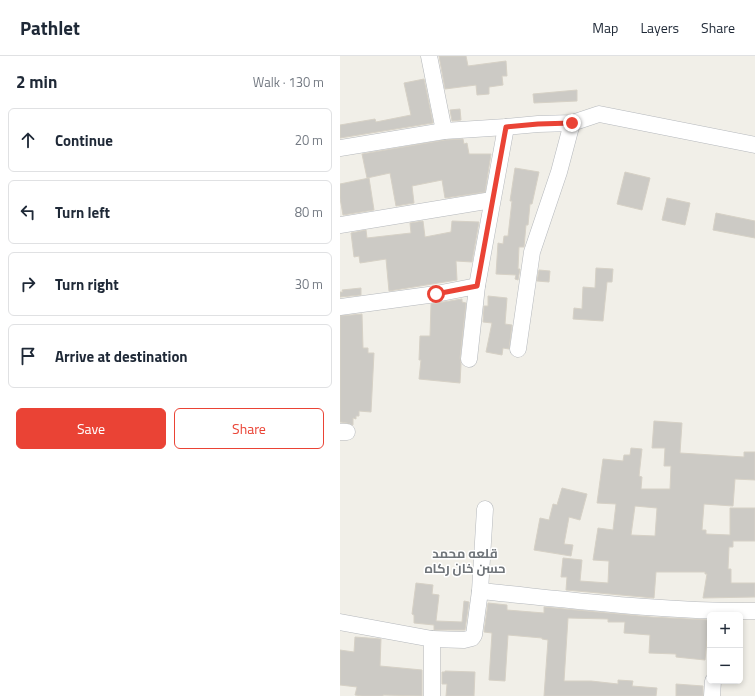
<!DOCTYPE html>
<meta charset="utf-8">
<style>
body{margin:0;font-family:"Titillium Web",Cairo,sans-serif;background:#f6f6f7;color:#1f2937}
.controls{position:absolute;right:12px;bottom:12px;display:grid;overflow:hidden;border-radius:6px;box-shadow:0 2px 6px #0003}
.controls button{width:36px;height:36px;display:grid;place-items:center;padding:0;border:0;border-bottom:1px solid #e0e1e3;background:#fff;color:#1f2937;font:20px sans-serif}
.stop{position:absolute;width:12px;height:12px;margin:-9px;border:3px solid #ea4335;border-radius:50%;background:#fff}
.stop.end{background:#ea4335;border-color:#fff;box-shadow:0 1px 4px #0008}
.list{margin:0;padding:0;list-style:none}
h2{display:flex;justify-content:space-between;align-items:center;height:52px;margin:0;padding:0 16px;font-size:17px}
h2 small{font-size:13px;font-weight:400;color:#747a83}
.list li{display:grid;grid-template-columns:26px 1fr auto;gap:12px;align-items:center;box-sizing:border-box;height:64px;margin:0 8px 8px;padding:0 8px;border:1px solid #e0e1e3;border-radius:6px}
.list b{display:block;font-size:15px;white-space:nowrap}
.list em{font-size:13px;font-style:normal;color:#747a83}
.actions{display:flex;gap:8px;padding:12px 16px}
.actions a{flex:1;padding:9px 0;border:1px solid #ea4335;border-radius:6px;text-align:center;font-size:14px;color:#ea4335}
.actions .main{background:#ea4335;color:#fff}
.icon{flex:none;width:22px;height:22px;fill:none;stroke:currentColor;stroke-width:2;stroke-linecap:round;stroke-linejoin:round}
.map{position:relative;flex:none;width:415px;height:640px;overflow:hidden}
header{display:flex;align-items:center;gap:24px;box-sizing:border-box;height:56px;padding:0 20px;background:#fff;border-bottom:1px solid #e0e1e3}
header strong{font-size:19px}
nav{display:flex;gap:22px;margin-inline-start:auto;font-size:14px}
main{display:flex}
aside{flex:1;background:#fff}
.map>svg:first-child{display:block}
.building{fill:#cccac5;stroke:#d6d1c6;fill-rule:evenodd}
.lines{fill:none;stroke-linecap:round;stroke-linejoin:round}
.minor-casing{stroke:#b5b8bc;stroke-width:17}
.minor{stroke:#fff;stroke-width:16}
.route{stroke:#ea4335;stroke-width:5}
.labels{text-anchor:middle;stroke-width:3;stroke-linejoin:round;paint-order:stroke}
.quarter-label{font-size:13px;font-weight:bold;fill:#70757a;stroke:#fff}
</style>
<header>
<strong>Pathlet</strong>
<nav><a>Map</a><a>Layers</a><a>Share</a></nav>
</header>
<main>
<aside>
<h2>2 min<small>Walk · 130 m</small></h2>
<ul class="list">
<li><svg class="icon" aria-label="ahead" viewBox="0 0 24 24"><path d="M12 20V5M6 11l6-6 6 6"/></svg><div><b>Continue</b></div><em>20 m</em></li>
<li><svg class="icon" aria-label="left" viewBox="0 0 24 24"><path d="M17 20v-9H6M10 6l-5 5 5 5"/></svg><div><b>Turn left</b></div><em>80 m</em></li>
<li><svg class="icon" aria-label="right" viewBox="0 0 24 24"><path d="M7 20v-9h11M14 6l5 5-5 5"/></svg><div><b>Turn right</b></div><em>30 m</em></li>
<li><svg class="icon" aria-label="arrive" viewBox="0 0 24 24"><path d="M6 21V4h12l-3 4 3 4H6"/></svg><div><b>Arrive at destination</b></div></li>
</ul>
<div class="actions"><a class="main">Save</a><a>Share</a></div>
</aside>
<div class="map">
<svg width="415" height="640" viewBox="0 0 415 640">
<rect width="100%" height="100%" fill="#f1efe8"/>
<g class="building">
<polygon points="99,0 126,0 128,10 166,5 167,20 162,20 163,29 149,31 149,38 137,39 136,29 105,33"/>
<polygon points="84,23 93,67 0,82 0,69 35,63 36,66 71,59 64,27"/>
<polygon points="237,34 237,45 194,47 193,38"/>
<polygon points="120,53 121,64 112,65 110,54"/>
<polygon points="123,83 124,88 127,87 129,98 151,98 145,136 105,142 102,124 72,130 74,147 56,150 50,117 27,122 22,98 105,84"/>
<polygon points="175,112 199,116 192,148 190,148 188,169 186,169 184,191 179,191 178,213 180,213 178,224 175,223 176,219 156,218 158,187 163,188 164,180 168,180 172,145 170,145"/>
<polygon points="285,116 310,122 302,154 277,148"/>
<polygon points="29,122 34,154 3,159 0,142 0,128"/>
<polygon points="327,142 350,147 345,169 322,164"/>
<polygon points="376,157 415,165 415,182 373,174"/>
<polygon points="83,165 85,181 111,176 112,165 139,166 132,206 116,205 117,224 49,235 46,203 20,207 19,200 14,201 11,177 26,174 27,182 71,177 70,167"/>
<polygon points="256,212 273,213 272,226 267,226 263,265 233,263 234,252 242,253 243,231 255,232"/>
<polygon points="199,214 210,215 209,226 197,225"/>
<polygon points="21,232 21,239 0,241 0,236 3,236 2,234"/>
<polygon points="148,240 167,242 165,268 172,269 169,293 163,292 162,299 146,296 152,267 143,266 144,250 148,250"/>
<polygon points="122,243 122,246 126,247 120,302 121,308 120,327 79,323 81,304 79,304 80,280 90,280 91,248"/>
<polygon points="22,258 23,292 28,292 28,297 34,297 31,356 19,355 19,360 16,360 16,363 13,362 13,369 7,367 0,366 0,260"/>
<path d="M314 365 342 367 340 397 404 401V396H415V424L395 423 393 450 364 448 362 474H366V478L390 479V452H415V485H393V491H389L388 513H391V527H415V541L363 542 367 518H365V516H316L314 542 226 534 227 521H221L223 502 242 504 240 525 268 527 269 505 253 504 258 472 273 474 276 448 257 447 263 403 283 405 284 399H290L291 392 302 393 299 420 302 421 301 433H330L331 410H324L325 392H312ZM295 450 317 452 315 480 291 479Z"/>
<polygon points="222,432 247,438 240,464 229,461 224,488 233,489 231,500 194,494 200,462 209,464 213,448 217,449"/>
<polygon points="76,527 93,529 92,538 99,539 96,565 122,566 124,545 129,546 125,574 94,574 94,569 74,567 74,559 72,558"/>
<polygon points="148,547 167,549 167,554 204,557 204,551 311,561 369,564 365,604 336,601 336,598 309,597 310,579 284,577 285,566 268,566 268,563 228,562 224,625 251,625 278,628 278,624 293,625 292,630 317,632 316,640 204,640 208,584 202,583 202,582 168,579 165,625 149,624 152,577 144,576"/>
<polygon points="15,581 41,583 40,610 82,614 82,640 43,639 43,640 22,640 15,639 17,631 0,629 0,594 14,596"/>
<polygon points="105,615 135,616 134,640 106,640 107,628 102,628 102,616 105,616"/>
<polygon points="336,628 363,630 363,640 336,640"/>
</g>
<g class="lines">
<g class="minor-casing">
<g id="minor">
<polyline points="89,0 104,75"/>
<polyline points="0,92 104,75 166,71 198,68 232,67 259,58 415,89"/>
<polyline points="0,169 152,144"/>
<polyline points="0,251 96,238 137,230"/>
<polyline points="178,293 192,196 219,116 232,67"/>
<polyline points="129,303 137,230 166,71"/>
<polyline points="0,376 7,376"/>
<path d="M140 535C231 544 323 556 415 555"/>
<polyline points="0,566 92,583 124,584 132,582 134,579 140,535 145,453"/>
<polyline points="92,640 92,583"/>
<polyline points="372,640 373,625"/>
</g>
</g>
<use href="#minor" class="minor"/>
</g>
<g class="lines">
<polyline class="route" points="96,238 137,230 166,71 198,68 232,67"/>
</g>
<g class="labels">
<g class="quarter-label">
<text x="125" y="502">قلعه محمد<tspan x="125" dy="15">حسن خان رکاه</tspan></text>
</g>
</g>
</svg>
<div class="controls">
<button>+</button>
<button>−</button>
</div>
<div class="stop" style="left:96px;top:238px"></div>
<div class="stop end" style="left:232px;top:67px"></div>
</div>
</main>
